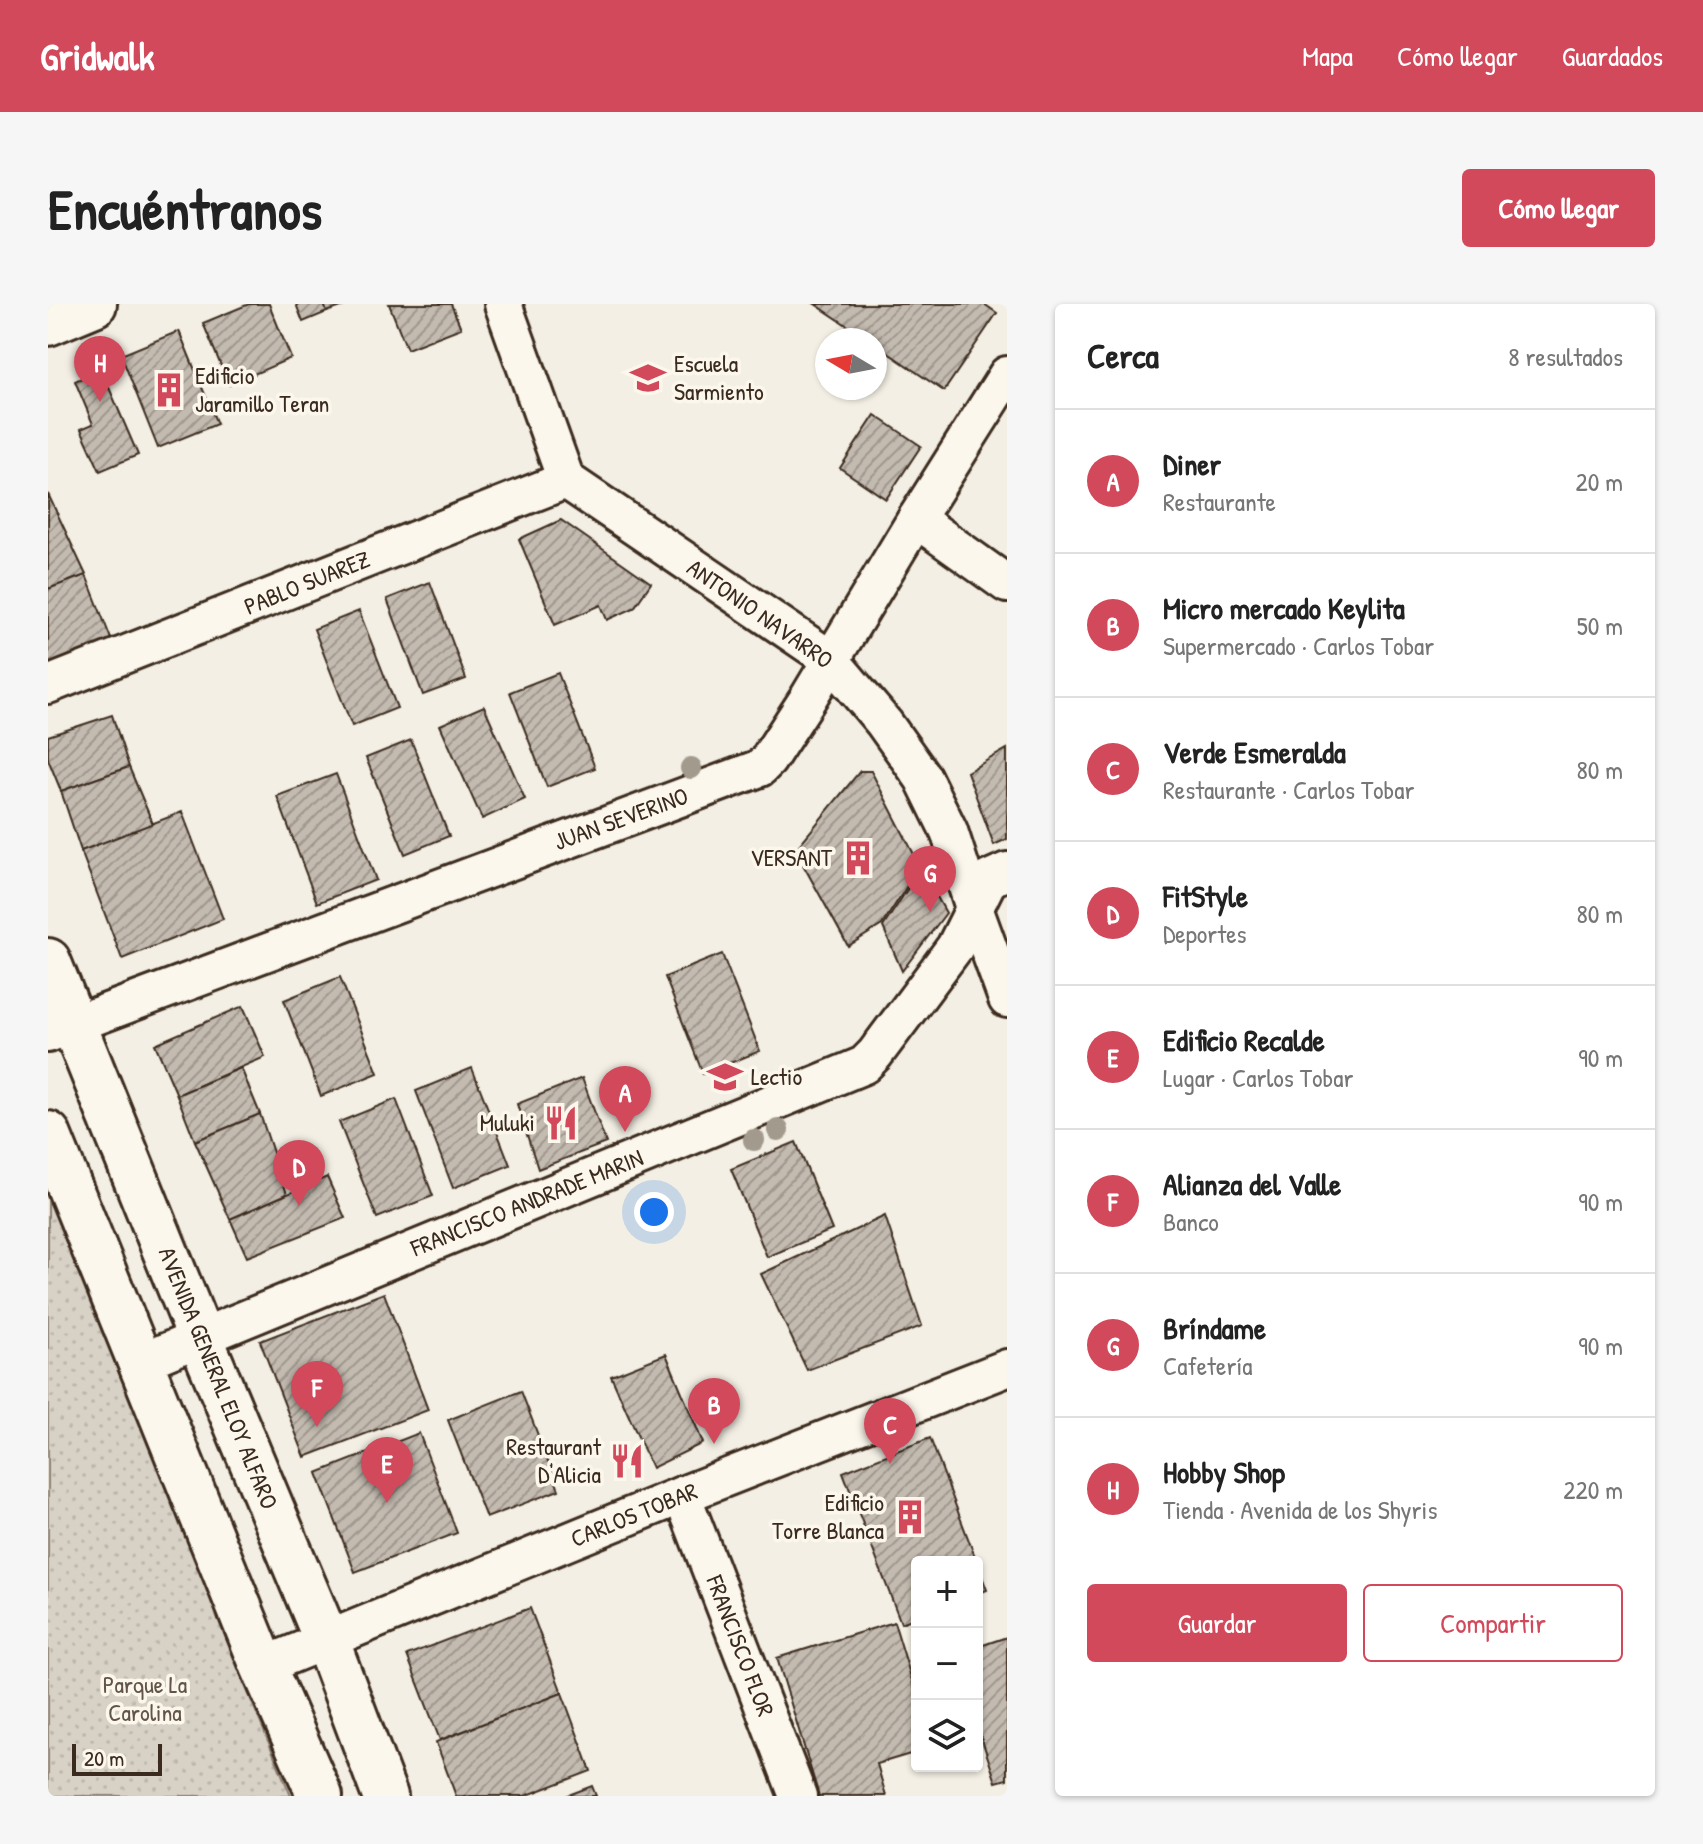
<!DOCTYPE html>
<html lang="es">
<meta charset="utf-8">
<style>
body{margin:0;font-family:"Patrick Hand",sans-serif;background:#f6f6f6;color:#222}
.controls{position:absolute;right:24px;bottom:24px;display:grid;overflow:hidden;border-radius:8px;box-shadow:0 2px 6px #0004}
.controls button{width:72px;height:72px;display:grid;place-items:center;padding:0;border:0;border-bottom:2px solid #e0e0e0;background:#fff;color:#222;font:40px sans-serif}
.compass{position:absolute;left:767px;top:24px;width:72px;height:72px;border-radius:50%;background:#fff;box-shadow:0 2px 6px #0004;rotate:280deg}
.scale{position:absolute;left:24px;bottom:20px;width:90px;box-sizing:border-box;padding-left:8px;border:4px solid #3b2a1e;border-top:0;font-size:22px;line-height:28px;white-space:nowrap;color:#3b2a1e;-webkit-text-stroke:6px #fbf7ec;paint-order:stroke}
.you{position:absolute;left:606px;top:908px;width:28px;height:28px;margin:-20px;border:6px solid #fff;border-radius:50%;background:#1a73e8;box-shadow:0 0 0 12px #1a73e833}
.badge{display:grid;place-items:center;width:52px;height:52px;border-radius:50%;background:#d1495b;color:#fff;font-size:26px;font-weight:700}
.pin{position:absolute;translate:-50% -66px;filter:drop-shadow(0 2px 4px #0008)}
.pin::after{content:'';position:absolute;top:42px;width:28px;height:24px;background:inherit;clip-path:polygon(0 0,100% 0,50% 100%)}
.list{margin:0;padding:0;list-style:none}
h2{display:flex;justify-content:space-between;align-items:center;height:104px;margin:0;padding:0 32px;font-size:34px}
h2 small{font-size:26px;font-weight:400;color:#767676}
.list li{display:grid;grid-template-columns:52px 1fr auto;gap:24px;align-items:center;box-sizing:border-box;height:144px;padding:0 32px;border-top:2px solid #e0e0e0}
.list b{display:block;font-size:30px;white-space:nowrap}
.list p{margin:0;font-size:26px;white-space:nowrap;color:#767676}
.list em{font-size:26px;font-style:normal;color:#767676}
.actions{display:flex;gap:16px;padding:24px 32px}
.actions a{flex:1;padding:18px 0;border:2px solid #d1495b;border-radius:8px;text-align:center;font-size:28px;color:#d1495b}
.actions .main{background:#d1495b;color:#fff}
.icon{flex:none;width:44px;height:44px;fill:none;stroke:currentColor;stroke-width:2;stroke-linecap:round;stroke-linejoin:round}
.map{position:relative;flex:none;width:959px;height:1492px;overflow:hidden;border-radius:8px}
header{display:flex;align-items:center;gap:48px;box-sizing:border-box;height:112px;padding:0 40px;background:#d1495b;color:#fff}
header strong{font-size:38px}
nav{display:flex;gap:44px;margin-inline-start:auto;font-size:28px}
.intro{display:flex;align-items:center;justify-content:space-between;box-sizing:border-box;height:192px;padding:0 48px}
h1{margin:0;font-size:56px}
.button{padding:20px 36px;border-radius:8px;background:#d1495b;color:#fff;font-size:28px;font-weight:700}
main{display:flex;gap:48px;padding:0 48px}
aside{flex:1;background:#fff;border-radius:8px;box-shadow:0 2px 6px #0004}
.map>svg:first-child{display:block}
.park{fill:url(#park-dots);stroke:#8a7e72;stroke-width:2}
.building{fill:url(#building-hatch);stroke:#3b2a1e;stroke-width:2}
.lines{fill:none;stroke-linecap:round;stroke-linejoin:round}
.street-casing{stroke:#3b2a1e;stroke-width:42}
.secondary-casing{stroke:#3b2a1e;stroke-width:50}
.primary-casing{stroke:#3b2a1e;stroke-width:50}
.street{stroke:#fbf7ec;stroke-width:36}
.secondary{stroke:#fbf7ec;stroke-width:44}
.primary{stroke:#fbf7ec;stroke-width:44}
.tree{fill:#a39a8e}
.labels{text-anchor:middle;stroke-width:7;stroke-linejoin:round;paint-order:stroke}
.poi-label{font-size:24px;fill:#3b2a1e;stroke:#fbf7ec;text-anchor:end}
.street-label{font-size:24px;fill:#3b2a1e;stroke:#fbf7ec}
.park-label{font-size:24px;fill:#625448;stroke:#fbf7ec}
</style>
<header>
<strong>Gridwalk</strong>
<nav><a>Mapa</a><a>Cómo llegar</a><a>Guardados</a></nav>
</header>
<div class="intro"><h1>Encuéntranos</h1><a class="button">Cómo llegar</a></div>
<main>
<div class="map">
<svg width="959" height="1492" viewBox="0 0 959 1492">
<defs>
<pattern id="park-dots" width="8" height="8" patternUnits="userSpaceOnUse" patternTransform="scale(2)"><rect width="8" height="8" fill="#d8d1c6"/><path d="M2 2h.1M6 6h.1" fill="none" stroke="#bab4aa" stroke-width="1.8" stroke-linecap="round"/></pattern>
<pattern id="building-hatch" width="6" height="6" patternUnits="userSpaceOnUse" patternTransform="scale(2)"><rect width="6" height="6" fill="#c3bbb0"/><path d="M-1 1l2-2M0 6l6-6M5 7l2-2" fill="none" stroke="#a0988f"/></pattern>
</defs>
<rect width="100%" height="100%" fill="#f3efe4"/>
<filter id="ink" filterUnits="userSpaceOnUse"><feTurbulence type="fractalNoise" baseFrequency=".0125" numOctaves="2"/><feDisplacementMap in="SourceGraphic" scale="16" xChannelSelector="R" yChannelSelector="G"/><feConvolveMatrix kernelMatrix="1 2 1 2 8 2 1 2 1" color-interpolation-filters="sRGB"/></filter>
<g filter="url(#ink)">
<polygon class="park" points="0,894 63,1041 184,1350 243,1492 0,1492"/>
<g class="building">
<polygon points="201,0 221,0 243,54 181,81 155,19"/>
<polygon points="248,0 276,0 279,8 255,18"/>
<polygon points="276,0 299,0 299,1 279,8"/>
<polygon points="341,0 403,0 413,24 359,45"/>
<polygon points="767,0 936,0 949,9 896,87 827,40 827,36 821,36"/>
<polygon points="131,27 169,120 110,144 73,51"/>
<polygon points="53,65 90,151 52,167 33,125 45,120 27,77"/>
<polygon points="827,111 873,142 838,195 792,164"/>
<polygon points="0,190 38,271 0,285"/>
<polygon points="513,216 603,279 586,304 559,316 553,301 507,321 471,235"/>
<polygon points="38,271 63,335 0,362 0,285"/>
<polygon points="382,278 418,375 375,391 339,295"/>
<polygon points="311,307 349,404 304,422 266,325"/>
<polygon points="510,369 547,464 499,483 462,388"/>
<polygon points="436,402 477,495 434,515 392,421"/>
<polygon points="64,411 81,463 13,487 0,455 0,432"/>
<polygon points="363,436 401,532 357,550 318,454"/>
<polygon points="959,445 959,535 946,541 919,468"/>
<polygon points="81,463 105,520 33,547 13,487"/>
<polygon points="812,467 823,467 872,562 834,621 800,642 747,546"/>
<polygon points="288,470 328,576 269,599 229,492"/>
<polygon points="134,508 175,615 74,655 33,547"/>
<polygon points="873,564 898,609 854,667 835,623"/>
<polygon points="674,650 712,747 655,770 617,673"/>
<polygon points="292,673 330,769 273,792 236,696"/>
<polygon points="195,702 217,753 129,791 107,740"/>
<polygon points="193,764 212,810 147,837 129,791"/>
<polygon points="424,764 462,861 405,884 368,787"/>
<polygon points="534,774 558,839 490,865 469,800"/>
<polygon points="348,795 385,892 329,914 291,818"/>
<polygon points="212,810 239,890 182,915 147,837"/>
<polygon points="748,838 784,926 719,953 683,865"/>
<polygon points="279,873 297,914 199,953 182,915"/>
<polygon points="837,912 874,1022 759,1066 713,970"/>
<polygon points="336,989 380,1106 257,1153 212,1037"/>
<polygon points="618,1050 655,1139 604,1164 563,1072"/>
<polygon points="473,1087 511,1186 438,1214 400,1116"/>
<polygon points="371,1129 409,1229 307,1268 269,1169"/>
<polygon points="882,1134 929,1258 869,1258 869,1313 853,1319 795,1168"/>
<polygon points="929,1259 939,1286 929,1290"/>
<polygon points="482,1304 514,1389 392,1436 359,1351"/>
<polygon points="846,1318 869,1393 869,1448 829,1460 838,1492 771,1492 729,1354"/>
<polygon points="959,1333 959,1475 948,1478 929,1421 929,1343"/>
<polygon points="514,1389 543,1467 477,1492 408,1492 388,1438"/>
<polygon points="544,1482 548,1492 518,1492"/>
</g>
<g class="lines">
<g class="street-casing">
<g id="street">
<polyline points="455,0 518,176 782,355 836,419 875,474 901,527 926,604 959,695"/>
<polyline points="868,215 959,280"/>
<polyline points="0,381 518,176"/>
<polyline points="0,730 712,464 720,456 759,396 868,215 959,71"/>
<polyline points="93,1058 816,761 827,750 907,643 941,575 959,567"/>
<polyline points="634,1191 750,1492"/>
<polyline points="215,1362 634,1191 959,1064"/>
</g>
</g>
<g class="secondary-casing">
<polyline id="secondary" points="0,19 46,0"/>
</g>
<g class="primary-casing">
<g id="primary">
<polyline points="0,657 152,1033 278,1335 337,1492"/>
<polyline points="0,830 215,1362 272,1492"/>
</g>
</g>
<use href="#street" class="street"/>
<use href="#secondary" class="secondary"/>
<use href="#primary" class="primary"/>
</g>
<g class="tree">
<circle cx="643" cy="464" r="11"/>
<circle cx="730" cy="826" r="11"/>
<circle cx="706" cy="836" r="11"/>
</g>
</g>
<defs>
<g id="school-bare" transform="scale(2.76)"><path d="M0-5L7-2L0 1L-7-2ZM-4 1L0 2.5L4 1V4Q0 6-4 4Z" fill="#d1495b" stroke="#fbf7ec" stroke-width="2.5" paint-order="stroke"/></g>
<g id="building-bare" transform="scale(2.76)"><path d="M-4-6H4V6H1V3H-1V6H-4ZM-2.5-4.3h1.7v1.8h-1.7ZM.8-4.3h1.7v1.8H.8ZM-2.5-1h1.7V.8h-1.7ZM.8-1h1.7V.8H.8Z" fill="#d1495b" stroke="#fbf7ec" stroke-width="2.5" paint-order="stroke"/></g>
<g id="restaurant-bare" transform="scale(2.76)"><path d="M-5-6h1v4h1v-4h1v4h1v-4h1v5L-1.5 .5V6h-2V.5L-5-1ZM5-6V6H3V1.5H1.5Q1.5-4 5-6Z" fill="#d1495b" stroke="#fbf7ec" stroke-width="2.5" paint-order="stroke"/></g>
</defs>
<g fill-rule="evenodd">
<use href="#school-bare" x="600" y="74"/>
<use href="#building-bare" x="121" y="86"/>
<use href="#building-bare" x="810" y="554"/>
<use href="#school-bare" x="677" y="773"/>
<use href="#restaurant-bare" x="513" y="819"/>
<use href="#restaurant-bare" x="579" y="1157"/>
<use href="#building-bare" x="862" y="1213"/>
</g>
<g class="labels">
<g class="poi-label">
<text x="626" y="68" text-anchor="start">Escuela<tspan x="626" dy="28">Sarmiento</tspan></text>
<text x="147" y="80" text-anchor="start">Edificio<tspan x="147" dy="28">Jaramillo Teran</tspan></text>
<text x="784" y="562">VERSANT</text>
<text x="703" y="781" text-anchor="start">Lectio</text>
<text x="487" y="827">Muluki</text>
<text x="553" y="1151">Restaurant<tspan x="553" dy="28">D'Alicia</tspan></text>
<text x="836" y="1207">Edificio<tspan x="836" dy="28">Torre Blanca</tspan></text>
</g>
<g class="street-label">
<text transform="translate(259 279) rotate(-22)" y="8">PABLO SUAREZ</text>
<text transform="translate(712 310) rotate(35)" y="8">ANTONIO NAVARRO</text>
<text transform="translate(573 515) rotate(-20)" y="8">JUAN SEVERINO</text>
<text transform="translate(479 899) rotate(-22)" y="8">FRANCISCO ANDRADE MARIN</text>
<text transform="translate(170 1074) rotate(68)" y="8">AVENIDA GENERAL ELOY ALFARO</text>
<text transform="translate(586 1211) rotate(-22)" y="8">CARLOS TOBAR</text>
<text transform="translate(692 1342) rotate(69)" y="8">FRANCISCO FLOR</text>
</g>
<g class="park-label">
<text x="97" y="1389">Parque La<tspan x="97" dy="28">Carolina</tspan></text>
</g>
</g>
</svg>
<div class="controls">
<button>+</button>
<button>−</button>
<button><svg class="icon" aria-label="layers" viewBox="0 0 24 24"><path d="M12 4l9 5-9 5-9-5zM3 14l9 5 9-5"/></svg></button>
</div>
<svg class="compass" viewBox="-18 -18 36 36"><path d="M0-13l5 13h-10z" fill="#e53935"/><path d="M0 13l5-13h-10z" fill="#767676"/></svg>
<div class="scale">20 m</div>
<div class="you"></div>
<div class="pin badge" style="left:577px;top:828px">A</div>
<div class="pin badge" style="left:666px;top:1140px">B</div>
<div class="pin badge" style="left:842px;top:1160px">C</div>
<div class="pin badge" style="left:251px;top:902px">D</div>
<div class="pin badge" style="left:339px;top:1199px">E</div>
<div class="pin badge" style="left:269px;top:1123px">F</div>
<div class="pin badge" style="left:882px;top:608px">G</div>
<div class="pin badge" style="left:52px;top:98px">H</div>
</div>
<aside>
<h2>Cerca<small>8 resultados</small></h2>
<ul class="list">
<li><span class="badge">A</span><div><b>Diner</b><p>Restaurante</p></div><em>20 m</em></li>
<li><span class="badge">B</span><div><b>Micro mercado Keylita</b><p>Supermercado · Carlos Tobar</p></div><em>50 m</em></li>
<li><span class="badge">C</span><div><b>Verde Esmeralda</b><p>Restaurante · Carlos Tobar</p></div><em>80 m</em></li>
<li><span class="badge">D</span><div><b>FitStyle</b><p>Deportes</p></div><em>80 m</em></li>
<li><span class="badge">E</span><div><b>Edificio Recalde</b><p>Lugar · Carlos Tobar</p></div><em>90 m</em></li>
<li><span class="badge">F</span><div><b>Alianza del Valle</b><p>Banco</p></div><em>90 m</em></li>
<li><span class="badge">G</span><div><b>Bríndame</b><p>Cafetería</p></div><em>90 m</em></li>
<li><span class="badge">H</span><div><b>Hobby Shop</b><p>Tienda · Avenida de los Shyris</p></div><em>220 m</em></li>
</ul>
<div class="actions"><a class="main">Guardar</a><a>Compartir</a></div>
</aside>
</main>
